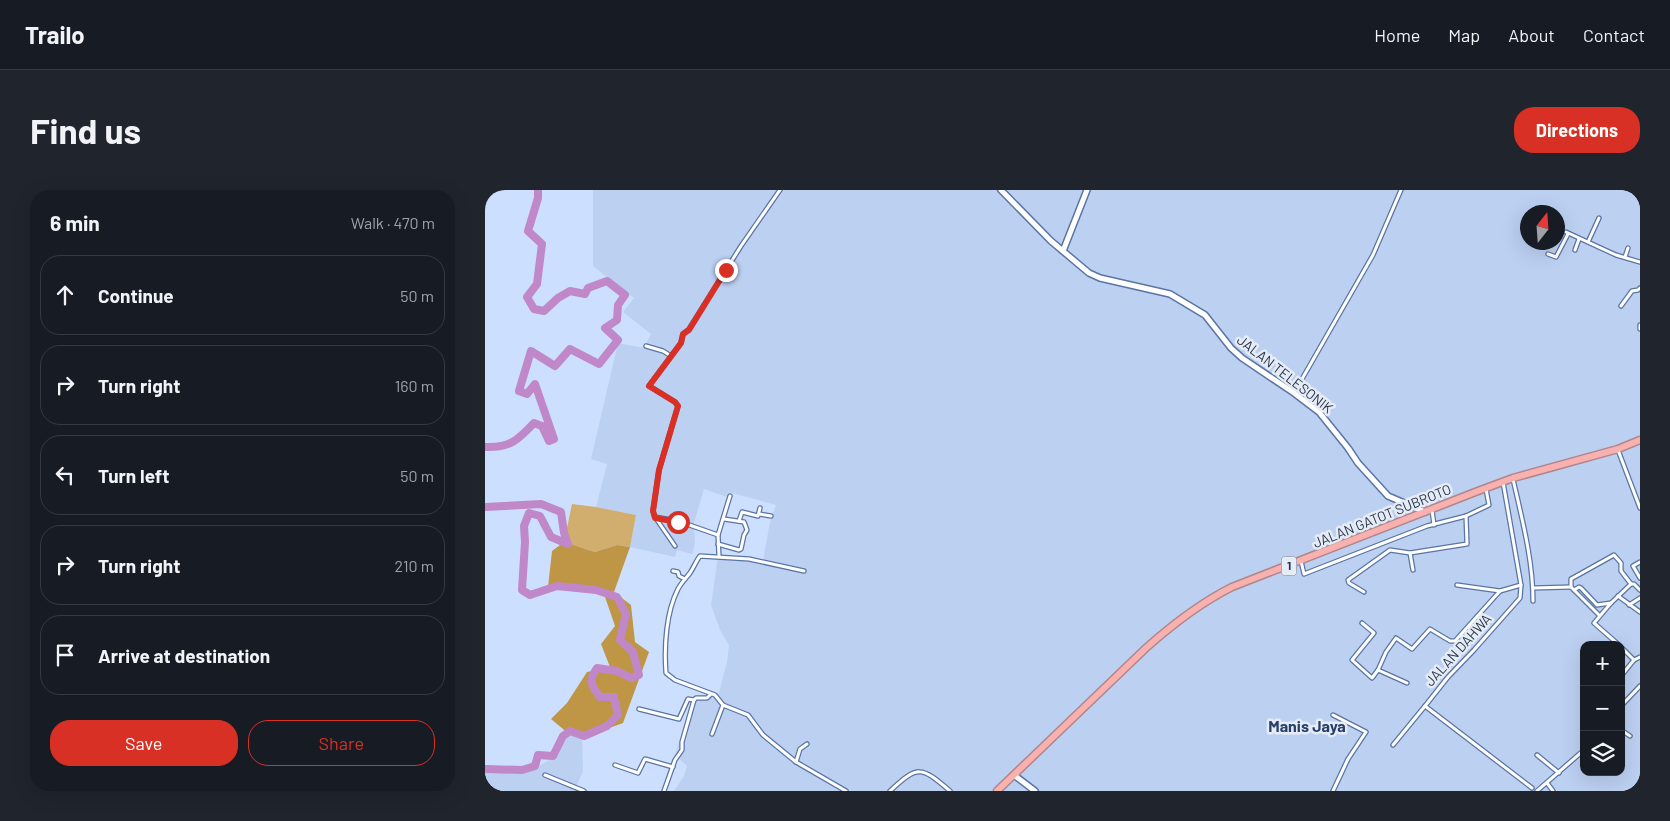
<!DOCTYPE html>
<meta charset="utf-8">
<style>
body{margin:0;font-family:Barlow,sans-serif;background:#20242c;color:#f1f3f6}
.controls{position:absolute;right:15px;bottom:15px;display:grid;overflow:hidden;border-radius:10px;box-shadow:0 5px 20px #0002}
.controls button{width:45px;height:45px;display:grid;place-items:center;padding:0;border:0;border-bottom:1px solid #363941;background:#171b24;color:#f1f3f6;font:25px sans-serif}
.compass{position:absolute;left:1035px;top:15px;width:45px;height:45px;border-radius:50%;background:#171b24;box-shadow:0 5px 20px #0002;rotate:17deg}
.stop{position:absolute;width:15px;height:15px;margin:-11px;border:4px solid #d93025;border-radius:50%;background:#fff}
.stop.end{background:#d93025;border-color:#fff;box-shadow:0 1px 5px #0008}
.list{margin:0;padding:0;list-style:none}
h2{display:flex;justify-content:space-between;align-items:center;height:65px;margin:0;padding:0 20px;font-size:21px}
h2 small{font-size:16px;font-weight:400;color:#9ea1a6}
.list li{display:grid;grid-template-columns:32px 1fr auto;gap:15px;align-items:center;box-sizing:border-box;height:80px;margin:0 10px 10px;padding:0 10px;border:1px solid #363941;border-radius:20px}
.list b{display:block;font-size:19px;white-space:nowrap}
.list em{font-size:16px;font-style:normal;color:#9ea1a6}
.actions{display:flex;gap:10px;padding:15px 20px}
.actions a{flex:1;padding:11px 0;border:1px solid #d93025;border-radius:20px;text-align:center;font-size:18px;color:#d93025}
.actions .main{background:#d93025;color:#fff}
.icon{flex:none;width:28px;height:28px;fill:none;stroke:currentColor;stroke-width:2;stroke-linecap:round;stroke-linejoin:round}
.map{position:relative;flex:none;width:1155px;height:601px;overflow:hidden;border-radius:20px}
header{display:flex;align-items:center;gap:30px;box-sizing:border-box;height:70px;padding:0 25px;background:#171b24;border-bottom:1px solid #363941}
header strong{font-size:24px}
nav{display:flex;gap:28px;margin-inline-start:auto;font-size:18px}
.intro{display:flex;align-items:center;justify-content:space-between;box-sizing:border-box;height:120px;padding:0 30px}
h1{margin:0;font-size:35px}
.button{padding:12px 22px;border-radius:20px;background:#d93025;color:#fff;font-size:18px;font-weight:700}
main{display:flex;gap:30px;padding:0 30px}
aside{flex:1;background:#171b24;border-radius:20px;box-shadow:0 5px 20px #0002}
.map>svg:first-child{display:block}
.built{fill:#bcd0f2;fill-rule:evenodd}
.green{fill:#d1ae6e}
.forest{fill:#bf9645}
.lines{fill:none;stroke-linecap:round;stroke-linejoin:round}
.river{stroke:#c088c8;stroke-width:8}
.street-casing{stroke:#5a74a4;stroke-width:5.5}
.secondary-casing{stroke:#5a74a4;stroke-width:8}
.highway-casing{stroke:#b0868b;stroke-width:9}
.street{stroke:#fff;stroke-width:3}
.secondary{stroke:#fff;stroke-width:5}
.highway{stroke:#f8b1ae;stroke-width:6}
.route{stroke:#d93025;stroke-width:6}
.labels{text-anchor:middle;stroke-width:5;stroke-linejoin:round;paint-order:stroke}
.shield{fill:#e5ecf6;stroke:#626c7e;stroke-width:1}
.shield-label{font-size:12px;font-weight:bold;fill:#2a354a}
.street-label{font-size:14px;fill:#2a354a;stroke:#e5ecf6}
.quarter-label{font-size:16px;font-weight:bold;fill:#283f6a;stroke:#e5ecf6}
</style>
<header>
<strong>Trailo</strong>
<nav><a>Home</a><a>Map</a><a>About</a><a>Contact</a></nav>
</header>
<div class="intro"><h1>Find us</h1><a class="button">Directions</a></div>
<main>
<aside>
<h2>6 min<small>Walk · 470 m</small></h2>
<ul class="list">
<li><svg class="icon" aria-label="ahead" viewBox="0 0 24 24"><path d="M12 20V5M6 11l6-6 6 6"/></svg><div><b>Continue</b></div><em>50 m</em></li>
<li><svg class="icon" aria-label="right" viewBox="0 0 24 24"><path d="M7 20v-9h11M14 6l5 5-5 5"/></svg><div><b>Turn right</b></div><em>160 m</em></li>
<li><svg class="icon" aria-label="left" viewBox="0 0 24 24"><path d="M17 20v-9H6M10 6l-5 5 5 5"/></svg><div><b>Turn left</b></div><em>50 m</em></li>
<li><svg class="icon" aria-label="right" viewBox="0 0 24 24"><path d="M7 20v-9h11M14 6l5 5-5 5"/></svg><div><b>Turn right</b></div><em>210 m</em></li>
<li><svg class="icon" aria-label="arrive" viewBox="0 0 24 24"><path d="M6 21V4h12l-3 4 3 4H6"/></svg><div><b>Arrive at destination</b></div></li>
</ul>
<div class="actions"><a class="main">Save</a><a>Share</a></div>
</aside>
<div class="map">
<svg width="1155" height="601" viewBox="0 0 1155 601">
<rect width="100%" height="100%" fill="#cddfff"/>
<g class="built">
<path d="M108 0H1155V601H189L199 586 202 576 190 565 208 511 233 506 242 472 244 455 235 440 226 415 233 366 278 371 285 332 291 315 244 302 242 307 219 299 209 333 210 353 207 364 192 360 190 367 145 357 151 325 111 317 122 274 106 269 133 153 159 158 166 144 138 122 149 108 108 76ZM1042 22H1072V52H1042ZM1099 455H1136V582H1099Z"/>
<polygon points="84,544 97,548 98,581 92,595 104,601 0,601 0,582 45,581 73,565"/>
</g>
<polygon class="green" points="87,314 111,317 151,325 145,357 132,355 110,362 79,352"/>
<polygon class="forest" points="79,352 110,362 132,355 145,357 129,402 146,415 150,452 164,462 138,533 97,548 84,544 66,529 82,513 102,482 125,477 116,454 130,436 119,404 63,397 67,361"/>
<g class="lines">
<g class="river">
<path d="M0 257C25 258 33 250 49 233L57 236 64 251 69 249 50 194 42 204 34 201 46 161 70 176 85 159 114 174 133 150 120 138 132 130 133 115 140 105 122 91 103 98 100 104 85 101 73 108 59 121 49 119 42 107 52 94 57 54 43 41 53 8V0"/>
<path d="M0 317 56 314 76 322 79 343 83 354 66 347 55 326 44 323 39 336 40 352 37 400 45 405 72 396 111 400 132 407 141 424 135 450 148 462 154 485 146 488 132 481 112 478C103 491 106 495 115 507H129L133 525 122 536 99 546 85 541 78 546 68 566 53 565 50 576 37 580 0 579"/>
</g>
<g class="street-casing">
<g id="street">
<polyline points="1081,42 1131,65 1155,72"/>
<polyline points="1103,52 1114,28"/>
<polyline points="1090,60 1094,49"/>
<polyline points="1063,64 1071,67 1083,44"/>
<polyline points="1140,67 1143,58"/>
<polyline points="1136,116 1147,101 1153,100 1155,98"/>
<polyline points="1155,135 1155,139"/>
<polyline points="161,156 178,161 186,166"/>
<polyline points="809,203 888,65 916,0"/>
<polyline points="1133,260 1155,318"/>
<path d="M1028 289C1037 329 1048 370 1048 411"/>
<polyline points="1018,292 1036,395 1035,408 989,460 963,487 940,516 1047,598"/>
<polyline points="947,320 949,335"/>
<polyline points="274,324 286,326"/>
<polyline points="170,327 193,331 233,345 234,366"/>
<polyline points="254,331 257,322 273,326 275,318"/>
<polyline points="233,345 245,306"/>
<polyline points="233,354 254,360 256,359 259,345 262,340 259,332 239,329"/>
<polyline points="190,356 170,327 168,321 174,280 193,216 190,212 164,196 196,153 198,144 204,139 256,56 295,0"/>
<polyline points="925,363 928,380"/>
<polyline points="816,371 819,384 942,336 981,326 1004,315 1001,299"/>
<polyline points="1155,372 1148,376 1155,388"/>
<polyline points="188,381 193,382 194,386 200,389"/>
<path d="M319 381 264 369 215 366C211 371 209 377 205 383 201 388 196 393 193 399 181 422 179 457 181 483L190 490 230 505 238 515 263 525 278 545 311 572 361 601"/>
<polyline points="972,395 1015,401 1036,395"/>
<polyline points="1048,398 1086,397"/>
<polyline points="1089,400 1094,397 1096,398 1112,415 1126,413"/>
<polyline points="879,402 864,393 863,390 905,360 925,363 982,354 981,326"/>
<polyline points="1133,406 1155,422"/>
<polyline points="1144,415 1155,408"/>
<polyline points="1114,425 1086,397 1086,389 1129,365 1136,373 1136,381 1146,394"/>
<polyline points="877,433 889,443 867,470 887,488 893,480"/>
<polyline points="1134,455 1109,433 1126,413 1146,394 1149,394 1155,400"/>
<polyline points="1136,457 1149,470"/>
<polyline points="1136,486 1149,470 1155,467"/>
<polyline points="922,493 893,480 901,462 911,448 927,459 945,439 965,451 970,451 1015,401"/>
<polyline points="1136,516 1155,496"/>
<polyline points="154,519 194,529 203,509 209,510"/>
<polyline points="848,525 881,542 863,569 848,601"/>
<polyline points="1136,540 1145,546"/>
<polyline points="227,544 238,515"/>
<polyline points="908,555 940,516"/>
<polyline points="1052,565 1074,583"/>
<polyline points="311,572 315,559 322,554"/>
<polyline points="130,575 153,583 160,569 188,577"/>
<polyline points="60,585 99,601"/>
<polyline points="1062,593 1068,601"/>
<polyline points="179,601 190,570 197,560 197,552 209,510 211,508 222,508 226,504"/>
<path d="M405 601C433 575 436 576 465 601"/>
<polyline points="1052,601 1099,560"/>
</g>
</g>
<g class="secondary-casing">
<g id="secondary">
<polyline points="516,0 566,51 604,83 615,88 685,104 720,125 746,158 757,168 809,203 834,222 863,258 873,273 903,306 940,322"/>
<polyline points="578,61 602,0"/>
<polyline points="529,585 550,601"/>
</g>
</g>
<g class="highway-casing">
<path id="highway" d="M512 601 661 458C688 434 715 413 747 397L993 301 1028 288 1133 259 1155 250"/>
</g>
<use href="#street" class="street"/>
<use href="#secondary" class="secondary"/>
<use href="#highway" class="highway"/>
</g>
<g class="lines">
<polyline class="route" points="193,332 170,328 168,321 174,280 193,216 190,212 164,196 196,153 198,144 204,140 241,80"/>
</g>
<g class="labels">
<rect class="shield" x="796.5" y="366.5" width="15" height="19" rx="4"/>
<g class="shield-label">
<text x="804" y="380">1</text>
</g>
<g class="street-label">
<text transform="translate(800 184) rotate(38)" y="5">JALAN TELESONIK</text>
<text transform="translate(897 326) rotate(-22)" y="5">JALAN GATOT SUBROTO</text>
<text transform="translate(973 460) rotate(-48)" y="5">JALAN DAHWA</text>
</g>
<g class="quarter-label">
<text x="822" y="542">Manis Jaya</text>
</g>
</g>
</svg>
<div class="controls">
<button>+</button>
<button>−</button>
<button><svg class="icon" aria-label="layers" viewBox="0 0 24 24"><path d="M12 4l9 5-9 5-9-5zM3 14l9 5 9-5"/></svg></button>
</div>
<svg class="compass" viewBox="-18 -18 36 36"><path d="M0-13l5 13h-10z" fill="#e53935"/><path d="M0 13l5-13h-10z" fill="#9ea1a6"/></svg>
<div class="stop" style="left:193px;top:332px"></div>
<div class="stop end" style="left:241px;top:80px"></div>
</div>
</main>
